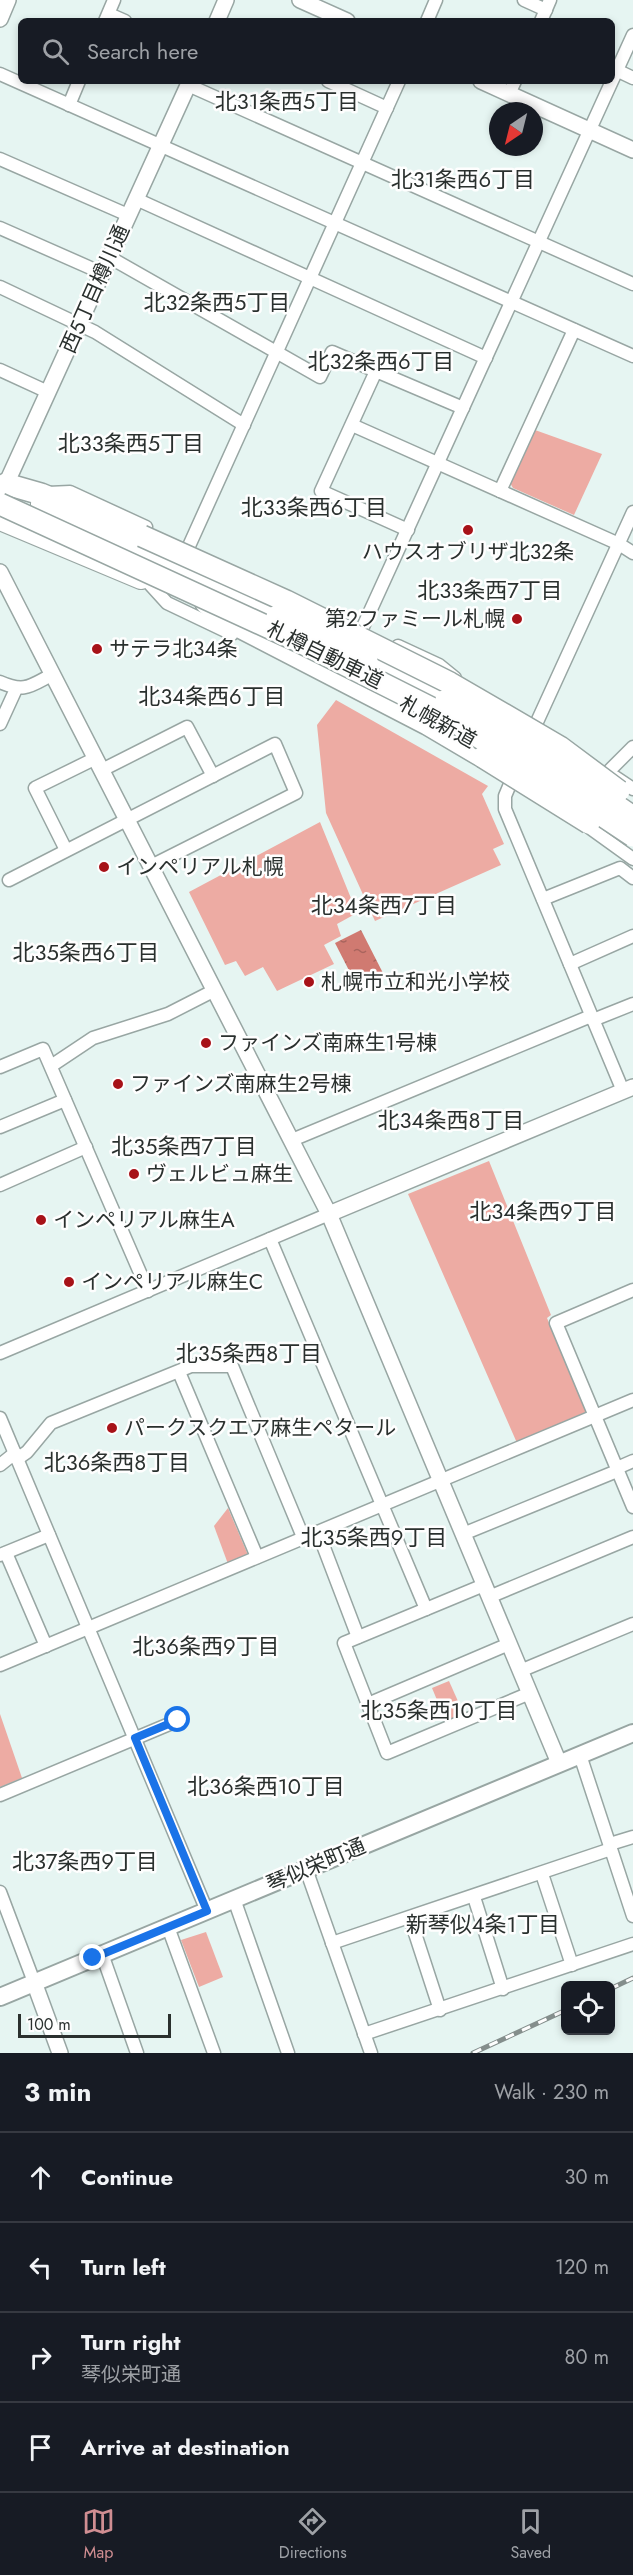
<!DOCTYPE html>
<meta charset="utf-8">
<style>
body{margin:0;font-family:Jost,"Noto Sans JP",sans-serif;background:#20242c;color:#f1f3f6}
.controls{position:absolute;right:18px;bottom:18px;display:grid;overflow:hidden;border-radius:9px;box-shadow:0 3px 9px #0003}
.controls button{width:54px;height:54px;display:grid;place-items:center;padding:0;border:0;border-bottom:2px solid #363941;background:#171b24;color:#f1f3f6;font:30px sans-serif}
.compass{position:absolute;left:489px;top:102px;width:54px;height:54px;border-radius:50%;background:#171b24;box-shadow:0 3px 9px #0003;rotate:215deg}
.scale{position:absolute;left:18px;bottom:15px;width:153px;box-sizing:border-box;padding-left:6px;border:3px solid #2a302e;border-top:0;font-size:16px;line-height:21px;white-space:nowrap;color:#2a302e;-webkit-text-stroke:4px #fefefe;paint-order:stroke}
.stop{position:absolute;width:18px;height:18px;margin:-14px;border:4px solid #1a73e8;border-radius:50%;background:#fff}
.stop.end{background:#1a73e8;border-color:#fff;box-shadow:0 2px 6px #0008}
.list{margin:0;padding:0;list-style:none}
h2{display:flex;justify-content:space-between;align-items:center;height:78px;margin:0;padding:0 24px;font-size:26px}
h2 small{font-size:20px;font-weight:400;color:#9ea1a6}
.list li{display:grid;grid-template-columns:39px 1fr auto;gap:18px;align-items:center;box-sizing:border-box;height:90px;padding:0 24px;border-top:2px solid #363941}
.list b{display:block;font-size:22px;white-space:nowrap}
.list p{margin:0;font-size:20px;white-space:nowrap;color:#9ea1a6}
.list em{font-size:20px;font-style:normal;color:#9ea1a6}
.icon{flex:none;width:33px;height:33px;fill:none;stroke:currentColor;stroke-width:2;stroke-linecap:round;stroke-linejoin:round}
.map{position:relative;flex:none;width:633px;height:2053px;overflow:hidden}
.search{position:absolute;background:#171b24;box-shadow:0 3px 9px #0003;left:18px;right:18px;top:18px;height:66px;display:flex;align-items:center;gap:15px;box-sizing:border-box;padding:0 21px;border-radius:9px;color:#9ea1a6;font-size:22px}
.sheet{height:438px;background:#171b24}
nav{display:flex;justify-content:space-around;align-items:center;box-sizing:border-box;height:84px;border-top:2px solid #363941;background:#171b24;font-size:16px;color:#9ea1a6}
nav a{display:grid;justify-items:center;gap:3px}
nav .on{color:#d08e92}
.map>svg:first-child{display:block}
.park{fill:#edaba3}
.water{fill:url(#water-ripples)}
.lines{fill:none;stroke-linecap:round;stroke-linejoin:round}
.minor-casing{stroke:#98a6a3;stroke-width:15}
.tertiary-casing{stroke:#98a6a3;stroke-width:18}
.secondary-casing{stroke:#98a6a3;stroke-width:20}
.trunk-casing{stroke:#98a6a3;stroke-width:22}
.motorway-casing{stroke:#98a6a3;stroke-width:24}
.minor{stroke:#fff;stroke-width:12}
.tertiary{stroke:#fff;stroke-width:15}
.secondary{stroke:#fff;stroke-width:16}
.trunk{stroke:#fff;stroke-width:20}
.motorway{stroke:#fff;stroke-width:21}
.rail-casing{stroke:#848e8c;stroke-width:5}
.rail{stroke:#fefefe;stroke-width:3;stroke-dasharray:9;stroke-linecap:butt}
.motorway-bridge-casing{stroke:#98a6a3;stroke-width:24;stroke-linecap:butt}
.motorway-bridge{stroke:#fff;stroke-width:21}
.route{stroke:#1a73e8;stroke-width:8}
.poi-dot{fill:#a71218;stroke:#fefefe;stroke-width:2}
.labels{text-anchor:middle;stroke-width:5;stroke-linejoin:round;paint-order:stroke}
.street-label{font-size:21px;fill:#2a302e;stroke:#fefefe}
.poi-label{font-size:21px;fill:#2a302e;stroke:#fefefe;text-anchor:start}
.neighbourhood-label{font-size:22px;fill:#2a302e;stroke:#fefefe}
</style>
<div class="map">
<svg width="633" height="2053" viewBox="0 0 633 2053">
<defs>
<pattern id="water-ripples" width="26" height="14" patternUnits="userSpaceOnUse" patternTransform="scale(1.5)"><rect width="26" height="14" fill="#d07a71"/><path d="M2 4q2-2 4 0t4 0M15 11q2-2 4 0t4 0" fill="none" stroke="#a9645d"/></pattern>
</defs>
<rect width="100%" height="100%" fill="#e6f5f2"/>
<g class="park">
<polygon points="535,430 602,454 574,515 513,488 510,483"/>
<polygon points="336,700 488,786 482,794 504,844 493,849 501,865 375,921 326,813 317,725"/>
<polygon points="320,822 357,913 337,924 341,936 324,945 334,964 277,991 263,967 245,976 236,961 225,965 189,892"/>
<polygon points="489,1161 551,1315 547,1318 586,1412 517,1443 408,1194"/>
<polygon points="228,1508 248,1555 228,1564 214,1526"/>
<polygon points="449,1681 465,1717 447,1724 432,1688"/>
<polygon points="0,1714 22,1778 0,1787"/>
<polygon points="206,1932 223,1977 199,1987 181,1940"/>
</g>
<polygon class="water" points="361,930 385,977 359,990 335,943"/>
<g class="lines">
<g class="minor-casing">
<g id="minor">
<polyline points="524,0 546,10"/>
<polyline points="109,14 125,21"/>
<polyline points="105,21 114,0"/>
<polyline points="427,21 436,0"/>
<polyline points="541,21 550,0"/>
<polyline points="612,68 633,78"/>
<polyline points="0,74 633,356"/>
<polyline points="328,81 387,108"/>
<polyline points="188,85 633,284"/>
<polyline points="509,94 515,81"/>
<polyline points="69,105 79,81"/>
<polyline points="0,159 128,215"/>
<polyline points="136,199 486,358"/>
<polyline points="0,228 102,273"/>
<polyline points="109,257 320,377 332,352 376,371"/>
<polyline points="0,287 95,332 244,425"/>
<polyline points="0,370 48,392"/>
<polyline points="352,425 619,544 633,553"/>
<polyline points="500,491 574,330"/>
<polyline points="48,493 70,492 146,527"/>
<polyline points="408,530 321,491 376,371 463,408"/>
<polyline points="189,546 399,81"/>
<polyline points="147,581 167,603 232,634"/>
<polyline points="362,629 633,35"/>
<polyline points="398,646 439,665 455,678"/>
<path d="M0 682C25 693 30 686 53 674"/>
<polyline points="0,724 16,689"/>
<polyline points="531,735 633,512"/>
<polyline points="102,770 187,727 213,776"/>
<polyline points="516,770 505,796 505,809 623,1091"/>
<polyline points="608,772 633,747"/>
<polyline points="615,777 633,789"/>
<polyline points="583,823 633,859"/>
<polyline points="66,850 35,788 96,758"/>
<polyline points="9,880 275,744 296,793 151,866"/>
<polyline points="543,899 620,868 633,878"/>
<polyline points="570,964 633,936"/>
<polyline points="593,1020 633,1004"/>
<polyline points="51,1066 93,1038 168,1014 215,990"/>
<polyline points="0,1067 43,1049 148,1291"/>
<polyline points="0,1127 65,1100"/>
<polyline points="292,1140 591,1016"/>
<polyline points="0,1185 86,1147"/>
<polyline points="270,1239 426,1609"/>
<polyline points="633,1290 556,1323 633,1507"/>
<polyline points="0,1353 329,1214"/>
<polyline points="179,1372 257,1557"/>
<polyline points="0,1418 207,1911"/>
<polyline points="17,1459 27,1452 51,1423 191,1366 232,1366 303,1537"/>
<polyline points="0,1465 15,1453"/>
<polyline points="617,1468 633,1461"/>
<polyline points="318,1532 358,1637"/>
<polyline points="463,1534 617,1471"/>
<polyline points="6,1553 46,1646"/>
<polyline points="0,1555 49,1535"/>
<polyline points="484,1585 344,1643 387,1753 530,1693"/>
<polyline points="489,1597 633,1537"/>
<polyline points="0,1665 633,1400"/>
<polyline points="520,1671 633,1624"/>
<polyline points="368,1704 509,1644"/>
<polyline points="580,1755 633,1916"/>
<polyline points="0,1795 179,1720"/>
<polyline points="610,1844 633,1837"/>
<polyline points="306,1869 371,2053"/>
<polyline points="542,1874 572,1965"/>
<polyline points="0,1892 34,1982"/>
<polyline points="474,1897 503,1989"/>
<polyline points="234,1899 288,2053"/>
<polyline points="410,1918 440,2010"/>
<polyline points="168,1927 214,2053"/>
<polyline points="332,1943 611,1849"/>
<polyline points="102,1954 137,2053"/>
<polyline points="364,2034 633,1944"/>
</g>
</g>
<g class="tertiary-casing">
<g id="tertiary">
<polyline points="300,0 347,21"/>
<polyline points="0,19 8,0"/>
<polyline points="217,21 226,0"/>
<polyline points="481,81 633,150"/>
<polyline points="2,493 190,81"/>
<polyline points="0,572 329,1214 559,1763"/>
<polyline points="329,1214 633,1087"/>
<polyline points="34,1982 60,2053"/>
</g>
</g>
<g class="secondary-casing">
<polyline id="secondary" points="0,1997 633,1733"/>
</g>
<g class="trunk-casing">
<g id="trunk">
<polyline points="41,504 293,619"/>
<polyline points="0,520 141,579"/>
<polyline points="355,648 461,704"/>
</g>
</g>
<g class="motorway-casing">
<g id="motorway">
<polyline points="6,484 41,494 142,536"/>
<polyline points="206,603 226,620 427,724 483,757"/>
</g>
</g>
<use href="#minor" class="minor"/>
<use href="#tertiary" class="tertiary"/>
<use href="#secondary" class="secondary"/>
<use href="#trunk" class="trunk"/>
<use href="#motorway" class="motorway"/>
<g class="rail-casing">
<g id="rail">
<polyline points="610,1989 633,1978"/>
<polyline points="473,2053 566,2010"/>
</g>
</g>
<use href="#rail" class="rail"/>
<g class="motorway-bridge-casing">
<g id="motorway-bridge">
<polyline points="0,504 298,641 437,711 567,792 633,836"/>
<polyline points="142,536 286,601 450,683 560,747 619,791"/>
<polyline points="277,616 367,660"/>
<polyline points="446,700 576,778 633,817"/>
<polyline points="483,757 589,823"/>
</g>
</g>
<use href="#motorway-bridge" class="motorway-bridge"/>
</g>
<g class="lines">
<polyline class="route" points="93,1958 207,1911 135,1738 178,1720"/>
</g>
<g class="poi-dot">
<circle cx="468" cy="530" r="6"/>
<circle cx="517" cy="619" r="6"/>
<circle cx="97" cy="649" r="6"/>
<circle cx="104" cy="867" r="6"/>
<circle cx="309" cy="982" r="6"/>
<circle cx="206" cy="1043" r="6"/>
<circle cx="118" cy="1084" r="6"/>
<circle cx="134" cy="1174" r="6"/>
<circle cx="41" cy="1220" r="6"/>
<circle cx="69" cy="1282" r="6"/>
<circle cx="112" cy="1428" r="6"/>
</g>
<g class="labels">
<g class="street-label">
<text transform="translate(95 289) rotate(-66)" y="7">西5丁目樽川通</text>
<text transform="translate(325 655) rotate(26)" y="7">札樽自動車道</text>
<text transform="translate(438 722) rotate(29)" y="7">札幌新道</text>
<text transform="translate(316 1865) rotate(-23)" y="7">琴似栄町通</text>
</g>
<g class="poi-label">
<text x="468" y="559" text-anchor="middle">ハウスオブリザ北32条</text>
<text x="505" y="626" text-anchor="end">第2ファミール札幌</text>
<text x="109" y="656">サテラ北34条</text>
<text x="116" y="874">インペリアル札幌</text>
<text x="321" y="989">札幌市立和光小学校</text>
<text x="218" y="1050">ファインズ南麻生1号棟</text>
<text x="130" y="1091">ファインズ南麻生2号棟</text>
<text x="146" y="1181">ヴェルビュ麻生</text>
<text x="53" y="1227">インペリアル麻生A</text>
<text x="81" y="1289">インペリアル麻生C</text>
<text x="124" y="1435">パークスクエア麻生ペタール</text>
</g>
<g class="neighbourhood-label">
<text x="287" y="109">北31条西5丁目</text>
<text x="463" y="187">北31条西6丁目</text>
<text x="217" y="310">北32条西5丁目</text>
<text x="381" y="369">北32条西6丁目</text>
<text x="131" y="451">北33条西5丁目</text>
<text x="314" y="515">北33条西6丁目</text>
<text x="490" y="598">北33条西7丁目</text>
<text x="212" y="704">北34条西6丁目</text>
<text x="384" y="913">北34条西7丁目</text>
<text x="86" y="960">北35条西6丁目</text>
<text x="451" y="1128">北34条西8丁目</text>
<text x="184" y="1154">北35条西7丁目</text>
<text x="543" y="1219">北34条西9丁目</text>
<text x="249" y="1361">北35条西8丁目</text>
<text x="117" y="1470">北36条西8丁目</text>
<text x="374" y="1545">北35条西9丁目</text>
<text x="206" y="1654">北36条西9丁目</text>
<text x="439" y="1718">北35条西10丁目</text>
<text x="266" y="1794">北36条西10丁目</text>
<text x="85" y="1869">北37条西9丁目</text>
<text x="483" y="1932">新琴似4条1丁目</text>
</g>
</g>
</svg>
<div class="controls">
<button><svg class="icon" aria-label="locate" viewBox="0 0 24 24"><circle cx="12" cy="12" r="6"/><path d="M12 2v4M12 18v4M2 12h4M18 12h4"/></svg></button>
</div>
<svg class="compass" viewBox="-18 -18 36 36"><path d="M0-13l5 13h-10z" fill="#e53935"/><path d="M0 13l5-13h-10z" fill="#9ea1a6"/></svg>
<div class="scale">100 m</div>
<div class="stop" style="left:178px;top:1720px"></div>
<div class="stop end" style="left:93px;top:1958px"></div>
<div class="search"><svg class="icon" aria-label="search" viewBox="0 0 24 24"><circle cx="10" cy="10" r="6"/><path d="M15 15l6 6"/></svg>Search here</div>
</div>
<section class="sheet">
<h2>3 min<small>Walk · 230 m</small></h2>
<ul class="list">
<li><svg class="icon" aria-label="ahead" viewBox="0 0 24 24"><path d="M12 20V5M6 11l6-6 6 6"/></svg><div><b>Continue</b></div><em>30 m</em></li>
<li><svg class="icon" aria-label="left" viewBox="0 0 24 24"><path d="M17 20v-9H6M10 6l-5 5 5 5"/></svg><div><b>Turn left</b></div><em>120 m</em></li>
<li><svg class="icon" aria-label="right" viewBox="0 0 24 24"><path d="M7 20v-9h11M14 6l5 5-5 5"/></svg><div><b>Turn right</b><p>琴似栄町通</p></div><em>80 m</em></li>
<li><svg class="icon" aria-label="arrive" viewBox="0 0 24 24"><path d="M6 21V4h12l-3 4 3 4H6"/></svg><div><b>Arrive at destination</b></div></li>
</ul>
</section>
<nav>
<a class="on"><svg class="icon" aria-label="map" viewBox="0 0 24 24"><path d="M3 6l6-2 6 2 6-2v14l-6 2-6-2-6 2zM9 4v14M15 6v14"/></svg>Map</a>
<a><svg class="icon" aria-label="directions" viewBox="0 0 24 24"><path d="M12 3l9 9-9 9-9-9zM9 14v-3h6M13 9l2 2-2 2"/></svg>Directions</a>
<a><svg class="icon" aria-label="saved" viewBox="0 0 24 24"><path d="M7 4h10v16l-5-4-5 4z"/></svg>Saved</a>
</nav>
